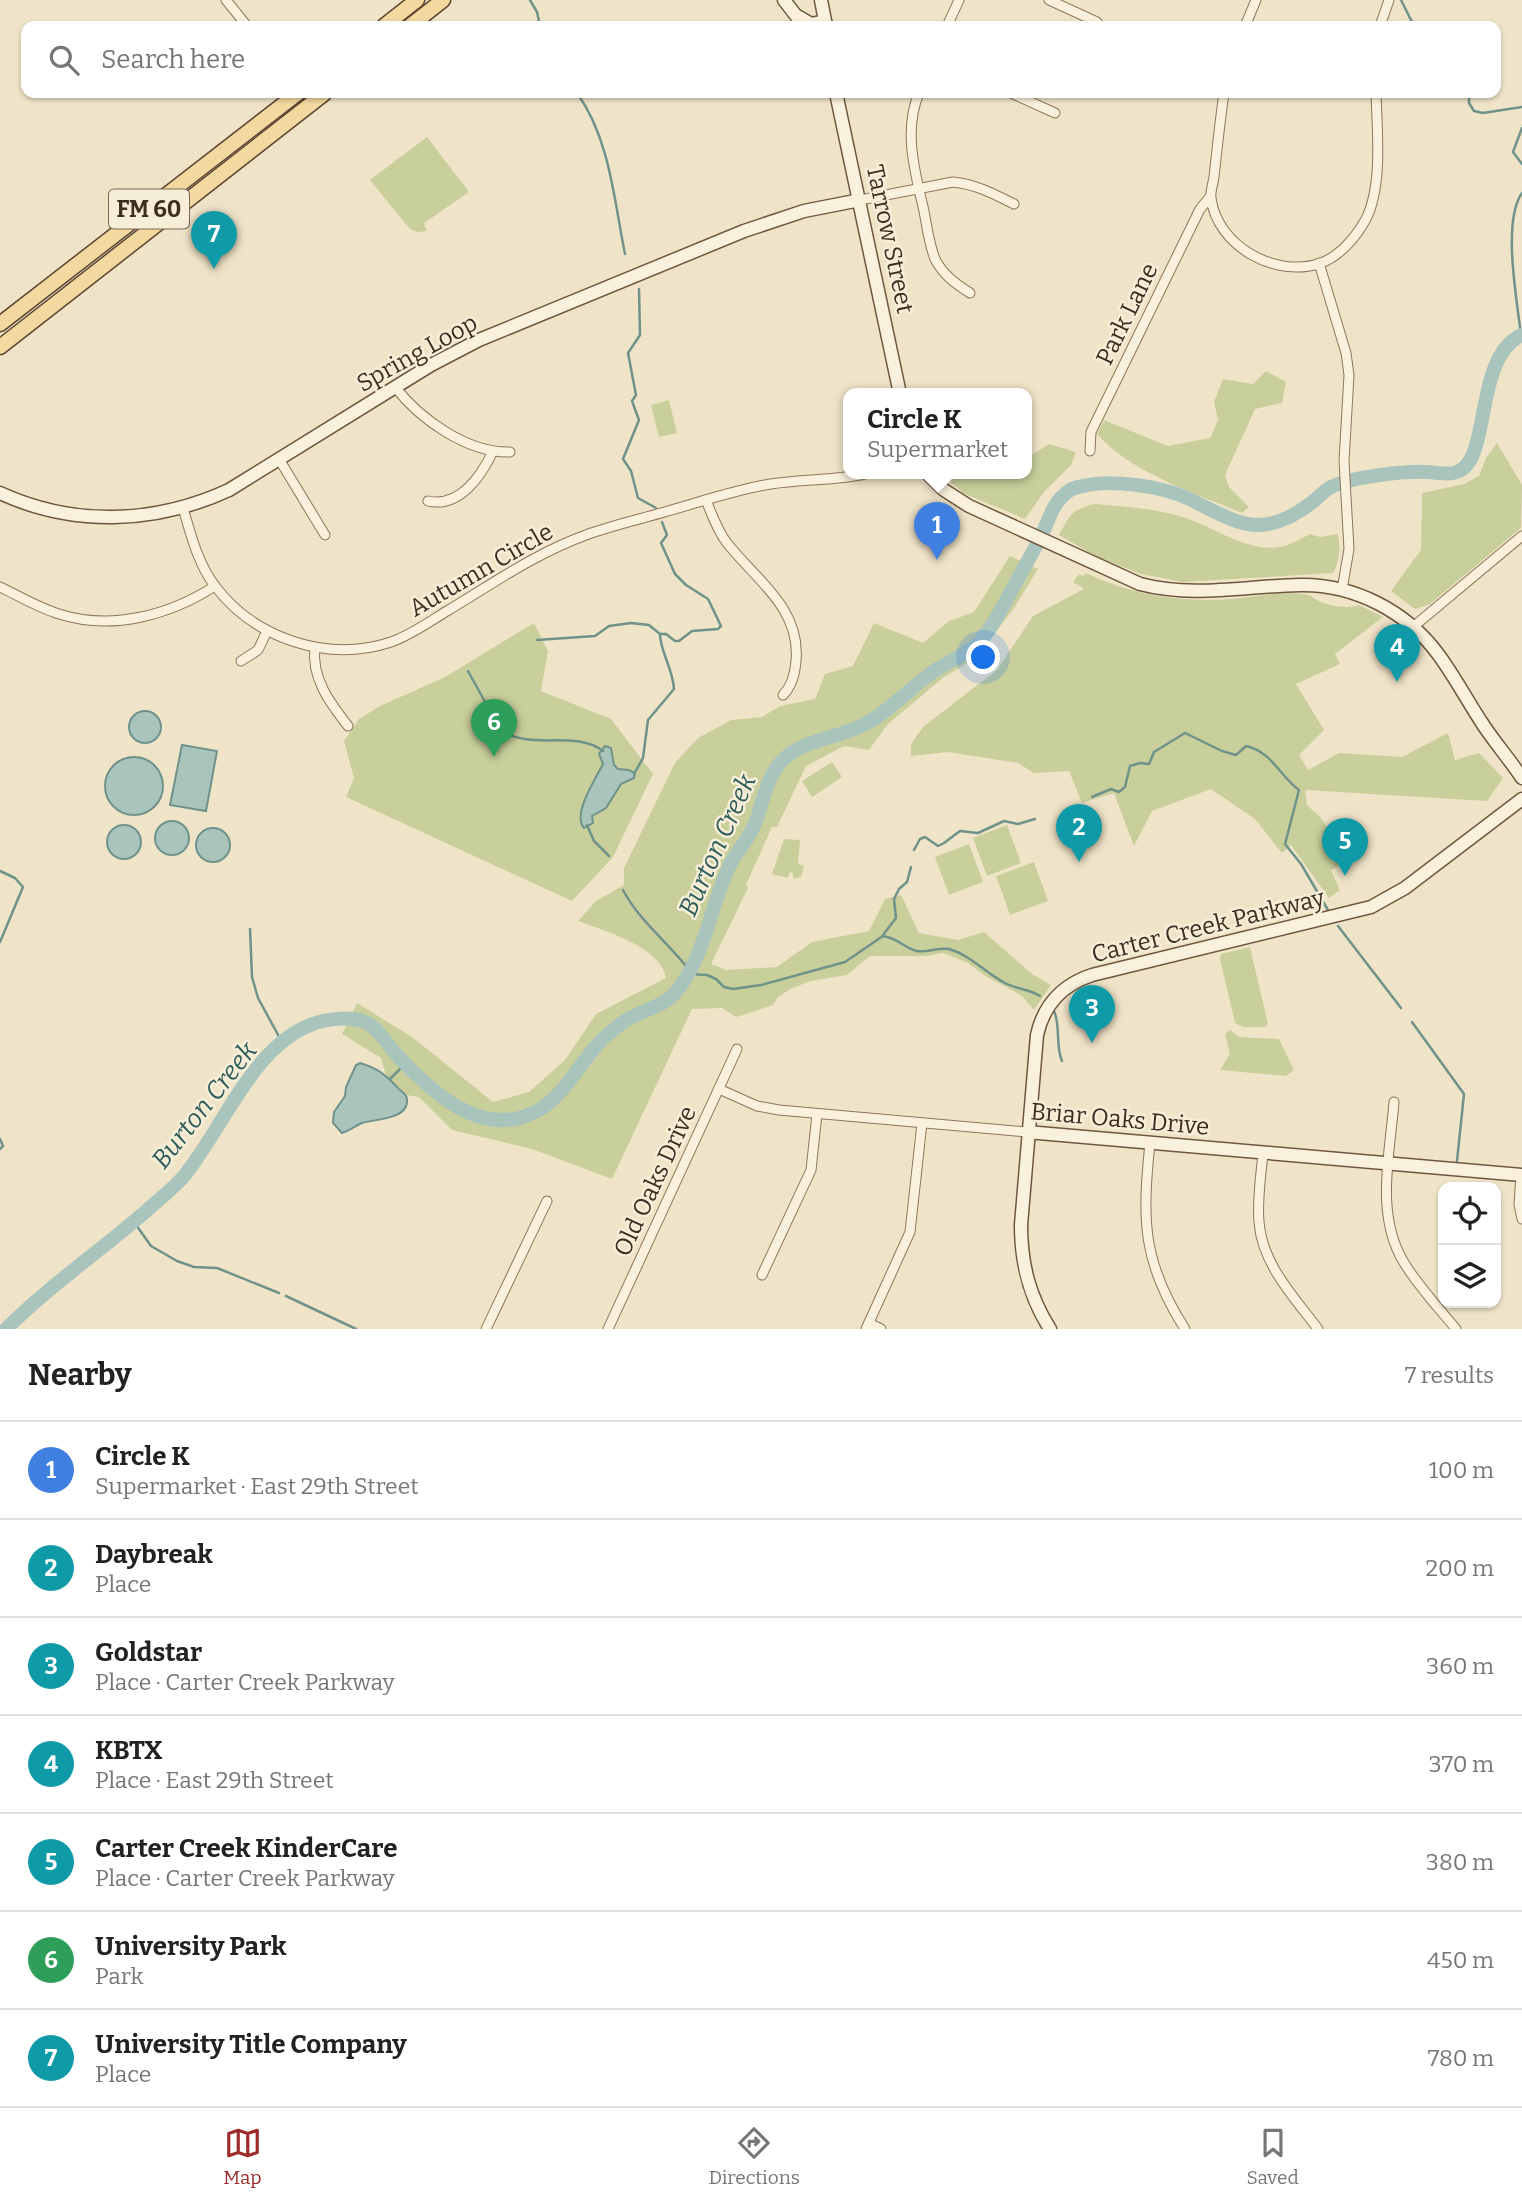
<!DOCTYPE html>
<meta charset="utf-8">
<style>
body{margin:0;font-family:Bitter,serif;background:#f6f6f6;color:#222}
.controls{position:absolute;right:21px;bottom:21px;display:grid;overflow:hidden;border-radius:14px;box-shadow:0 2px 5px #0004}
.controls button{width:63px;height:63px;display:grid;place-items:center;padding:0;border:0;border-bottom:2px solid #e0e0e0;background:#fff;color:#222;font:35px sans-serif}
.you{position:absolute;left:984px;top:658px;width:24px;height:24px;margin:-18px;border:5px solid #fff;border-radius:50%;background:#1a73e8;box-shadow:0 0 0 10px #1a73e833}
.badge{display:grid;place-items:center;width:46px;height:46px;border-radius:50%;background:#9e2a2b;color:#fff;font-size:23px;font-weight:700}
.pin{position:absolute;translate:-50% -58px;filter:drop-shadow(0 2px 4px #0008)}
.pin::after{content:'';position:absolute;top:37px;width:24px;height:21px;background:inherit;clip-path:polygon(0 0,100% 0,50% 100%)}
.popup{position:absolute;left:843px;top:388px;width:189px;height:91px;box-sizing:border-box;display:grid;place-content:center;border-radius:14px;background:#fff;filter:drop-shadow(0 2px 5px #0005);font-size:23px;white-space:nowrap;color:#767676}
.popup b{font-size:26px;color:#222}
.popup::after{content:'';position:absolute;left:50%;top:100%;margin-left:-14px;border:14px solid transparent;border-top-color:#fff}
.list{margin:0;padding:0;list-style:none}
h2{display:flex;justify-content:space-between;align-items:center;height:91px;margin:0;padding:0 28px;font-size:30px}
h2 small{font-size:23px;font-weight:400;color:#767676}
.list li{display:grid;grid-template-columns:46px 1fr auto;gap:21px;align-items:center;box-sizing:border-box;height:98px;padding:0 28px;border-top:2px solid #e0e0e0}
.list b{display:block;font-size:26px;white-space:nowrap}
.list p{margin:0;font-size:23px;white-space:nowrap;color:#767676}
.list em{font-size:23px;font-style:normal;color:#767676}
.icon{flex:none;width:38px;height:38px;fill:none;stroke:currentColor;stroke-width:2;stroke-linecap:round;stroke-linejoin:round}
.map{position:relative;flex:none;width:1522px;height:1329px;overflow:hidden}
.search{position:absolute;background:#fff;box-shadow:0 2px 5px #0004;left:21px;right:21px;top:21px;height:77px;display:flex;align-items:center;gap:18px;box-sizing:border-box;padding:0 24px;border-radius:14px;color:#767676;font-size:26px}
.sheet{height:777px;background:#fff}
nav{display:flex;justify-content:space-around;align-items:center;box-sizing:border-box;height:98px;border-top:2px solid #e0e0e0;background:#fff;font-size:19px;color:#767676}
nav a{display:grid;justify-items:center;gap:4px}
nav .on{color:#9e2a2b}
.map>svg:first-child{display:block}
.green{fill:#c9cf9b}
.water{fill:#a9c4bc;stroke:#6f938a;stroke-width:2}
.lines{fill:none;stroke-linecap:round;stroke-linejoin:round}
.stream{stroke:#6f938a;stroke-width:2.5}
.river{stroke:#a9c4bc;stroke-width:14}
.street-casing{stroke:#8d765c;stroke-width:11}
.secondary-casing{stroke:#6f573f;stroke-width:15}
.primary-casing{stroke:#5b4430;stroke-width:17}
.street{stroke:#faf1dc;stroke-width:9}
.secondary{stroke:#faf1dc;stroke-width:12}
.primary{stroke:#f3d9a0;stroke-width:14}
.labels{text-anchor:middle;stroke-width:5;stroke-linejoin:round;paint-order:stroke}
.shield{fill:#f7eed8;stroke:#756857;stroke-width:2}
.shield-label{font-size:23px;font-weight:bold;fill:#3d2e20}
.street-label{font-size:24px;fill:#3d2e20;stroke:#f7eed8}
.water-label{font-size:26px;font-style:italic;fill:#2f5d5a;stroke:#f7eed8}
</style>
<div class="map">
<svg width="1522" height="1329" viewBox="0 0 1522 1329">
<rect width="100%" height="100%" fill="#f0e4c8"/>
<g class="green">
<polygon points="427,137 469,192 424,223 427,231 417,232 410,229 370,180"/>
<path d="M1266 371 1286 382 1282 403 1255 409 1225 475 1229 487 1249 507 1242 513C1193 492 1133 474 1097 434L1104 420 1168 446 1210 438 1218 420 1214 402 1223 379 1253 384Z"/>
<polygon points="669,400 677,433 659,437 651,405"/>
<polygon points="1497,443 1522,485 1521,528 1430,604 1415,609 1391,591 1421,550 1422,493 1464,484 1479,476 1486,458"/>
<polygon points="1049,444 1076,452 1071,465 1044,492 1025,519 963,493 943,475 1026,474 1026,459"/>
<path d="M1094 504C1125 507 1156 508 1186 518 1216 528 1251 555 1285 546 1293 543 1302 538 1310 534L1320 537 1338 534C1340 549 1340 559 1333 573L1183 582 1141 574 1097 557 1059 535C1070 515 1071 510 1094 504Z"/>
<path d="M1010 556 1038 569 1014 608 977 657 944 677 888 724 869 750 844 746 806 766 777 827H772L746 885 748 888 711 964 726 970 777 967 812 942 869 931 885 899 901 895 919 933 958 940 984 932 1032 974 1051 985 1034 1010 1022 996 1012 990 985 976 968 963 943 953 927 956H870L847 975 811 981 792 988 778 997 773 1005 736 1017 722 1008 692 1009 612 1179 532 1149 452 1130 419 1097 406 1095 399 1090 386 1075 381 1058 342 1034 357 1003 412 1037 493 1102 529 1092 565 1060 596 1014 666 978C661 947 605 931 578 921L596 901 624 885V868L675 763 698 738 731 720 762 717 780 706 815 699 825 674 853 666 874 623 923 643 949 621 974 612Z"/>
<path d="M1086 573C1132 595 1181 603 1232 599 1254 597 1288 590 1308 595 1311 596 1315 599 1317 600 1330 607 1345 609 1359 605L1383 617 1335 654 1340 664 1296 684 1324 730 1299 755 1308 770 1339 753 1402 757 1448 733 1455 760 1479 753 1503 778 1487 801 1305 790 1307 805 1320 817 1352 860 1331 870 1340 890 1329 898 1291 845 1282 853 1255 819 1211 789 1152 811 1134 846 1114 793 1082 803 1069 771 1034 773 1018 763 948 752 911 756V744L923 727 997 670 1033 616 1084 589 1073 582 1079 574 1083 576Z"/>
<polygon points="534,623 548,651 541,691 611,719 653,774 613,857 572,901 346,797 354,778 344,741 359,719 380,706 445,677"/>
<polygon points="832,762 842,777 812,797 802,781"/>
<polygon points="1007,825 1021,863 987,876 973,838"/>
<polygon points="784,839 800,840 798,864 804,866 801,877 793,879 793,873 790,872 788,878 772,874"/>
<polygon points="969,844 983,882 949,895 935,857"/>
<polygon points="1034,862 1048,901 1010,915 996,876"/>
<polygon points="1250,947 1268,1024 1265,1027 1243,1027 1235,1023 1220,959 1221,954"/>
<polygon points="1230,1030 1239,1037 1279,1039 1294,1070 1286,1076 1220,1070 1230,1054 1225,1034"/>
</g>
<g class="water">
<circle cx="145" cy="727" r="16"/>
<polygon points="182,745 217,751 206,811 170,805"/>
<path d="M605 746 611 748 614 765 618 769 629 770 635 773 634 778 621 784 606 808 592 816 593 823 584 828C572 814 595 780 603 764L599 754Z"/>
<circle cx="134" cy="786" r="29"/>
<circle cx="172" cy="838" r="17"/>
<circle cx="124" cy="842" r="17"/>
<circle cx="213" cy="845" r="17"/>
<path d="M360 1063C377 1068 386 1075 397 1087 400 1091 407 1094 407 1099 409 1120 374 1119 362 1123 355 1126 349 1131 342 1133L333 1123 334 1112 345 1096 346 1087 356 1065Z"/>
</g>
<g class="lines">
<g class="stream">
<polyline points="530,0 537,12 540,26"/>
<polyline points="1401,0 1414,26"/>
<path d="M577 93C610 139 614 200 625 254"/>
<polyline points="1469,93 1469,103 1474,111 1483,113 1522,107"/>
<polyline points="1522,128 1513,152 1522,164"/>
<polyline points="639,289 640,335 628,353 636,395 632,401 639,420 623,459 631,471 638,498 656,508"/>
<path d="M1521 335C1517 300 1502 221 1522 193"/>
<polyline points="537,640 595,636 609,626 631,623 649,625 660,634 666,634 675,641 679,641 692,631 718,629 721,626 708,599 686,585 675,574 661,543 667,535 662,522"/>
<path d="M468 671 500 729C529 752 574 729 603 751"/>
<path d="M634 774 643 758 648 720 674 689C673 669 660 651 660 634"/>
<path d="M1092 797 1111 789 1119 792 1125 787 1130 766 1140 763 1149 764 1154 752 1185 733 1222 751 1236 755 1246 746C1272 752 1279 775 1299 790L1285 844 1301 864 1328 910"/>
<polyline points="587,825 594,841 609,856"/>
<polyline points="914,850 920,839 925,837 938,846 944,843 960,831 978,833 1004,821 1018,824 1035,819"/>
<polyline points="0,871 15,878 23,887 0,942"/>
<path d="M623 890C640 922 668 942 689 970"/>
<polyline points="1338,926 1401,1008"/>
<polyline points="250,929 252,977 258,998 282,1042"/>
<polyline points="883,935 896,918 894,899 899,889 907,882 911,867"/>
<path d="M686 974 707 975 716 979 724 987 733 989 761 985 845 962 883 936C898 938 904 948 917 951 928 953 938 947 949 949 970 955 986 973 1005 983 1016 989 1029 989 1040 996"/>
<path d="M1054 1011C1061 1027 1055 1045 1062 1061"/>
<polyline points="1412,1022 1464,1094 1457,1161"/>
<polyline points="390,1079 405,1064"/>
<polyline points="0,1139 3,1146 0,1149"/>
<polyline points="134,1222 151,1246 177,1261 194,1267 217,1268 279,1293"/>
<polyline points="286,1296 356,1329"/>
</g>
<path class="river" d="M6 1329C49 1286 99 1252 145 1212 158 1200 173 1189 184 1176 224 1128 256 1036 323 1021 337 1018 352 1017 365 1022 377 1027 386 1042 394 1052 431 1092 483 1142 539 1110 564 1096 582 1059 603 1039 611 1032 619 1024 628 1019 643 1010 662 1007 674 994 705 960 710 906 729 867 736 851 750 839 756 821 763 802 766 779 780 763 801 738 840 739 867 723 891 710 911 687 934 671 949 661 966 655 979 642 994 626 1002 607 1013 588 1023 569 1034 551 1043 532 1049 519 1053 504 1064 495 1069 489 1075 487 1083 486 1111 479 1161 486 1187 498 1209 508 1233 524 1257 525 1279 525 1298 514 1315 500 1320 496 1325 490 1331 487 1351 477 1403 471 1426 472 1437 472 1446 476 1457 472 1492 460 1473 357 1522 335"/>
<g class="street-casing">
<g id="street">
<polyline points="226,0 247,26"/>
<polyline points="1049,0 1097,22"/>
<polyline points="947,26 959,0"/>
<polyline points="1245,26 1256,0"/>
<polyline points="1380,26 1389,0"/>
<path d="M919 93C903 131 915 172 924 211 927 227 929 244 935 259 943 275 956 284 970 293"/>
<polyline points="1011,93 1055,113"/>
<path d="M1224 93C1220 121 1217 149 1214 177 1213 184 1210 192 1211 198 1217 246 1276 279 1321 263 1340 256 1356 237 1366 219 1383 185 1377 130 1376 93"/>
<path d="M860 200 953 182C975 184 994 194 1014 204"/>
<polyline points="1319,263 1346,353 1349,375 1344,461 1349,549 1342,590"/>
<path d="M395 387C420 419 467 453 510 452"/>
<polyline points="1090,451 1091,432 1200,209 1210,197"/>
<polyline points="279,459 325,535"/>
<path d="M706 500C712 515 717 530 727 543 756 580 801 608 796 661 795 674 792 686 783 695"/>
<path d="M428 501C459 508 481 477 493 451"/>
<path d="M183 508C191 535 198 564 215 586 255 639 328 663 391 642 411 635 429 622 447 611 492 584 536 553 586 535 613 525 641 519 668 511 700 502 732 491 765 485 798 479 832 481 865 474"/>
<path d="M0 587C19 596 39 608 59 614 112 631 170 615 215 586"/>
<polyline points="1413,627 1522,536"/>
<path d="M315 647C311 678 330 703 348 726"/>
<polyline points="241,661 258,650 267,631"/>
<polyline points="719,1089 757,1106 779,1110 1027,1132"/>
<path d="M1394 1102C1390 1154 1375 1213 1403 1261 1417 1285 1438 1307 1456 1329"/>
<path d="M1150 1143C1142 1220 1142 1262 1185 1329"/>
<path d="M1263 1153C1261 1175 1257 1199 1259 1222 1262 1264 1294 1297 1318 1329"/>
<polyline points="1521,1175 1519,1204 1522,1219"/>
<polyline points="762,1275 811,1170 817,1114"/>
<polyline points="869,1323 881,1329"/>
<polyline points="486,1329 547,1201"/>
<polyline points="608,1329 737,1049"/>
<polyline points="866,1329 910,1232 922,1123"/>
</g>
</g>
<g class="secondary-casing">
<g id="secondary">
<polyline points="784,0 804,26"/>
<polyline points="821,0 826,26"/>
<polyline points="799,17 811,24 825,21"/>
<polyline points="836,93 900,394"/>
<path d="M928 474 944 490 969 506 1140 584C1194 598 1245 586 1300 585 1354 584 1406 611 1438 654 1455 677 1468 702 1484 726 1496 744 1510 760 1522 778"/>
<path d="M0 493C74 527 155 524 229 490L431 365 479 340 744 231 804 211 860 200"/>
<polyline points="1027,1132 1522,1175"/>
<path d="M1050 1329C1029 1296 1021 1263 1021 1225L1037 1035C1044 1004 1062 985 1092 975L1371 907 1405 888 1522 799"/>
</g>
</g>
<g class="primary-casing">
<g id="primary">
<polyline points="384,26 417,0"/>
<polyline points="410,26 443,0"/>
<polyline points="0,324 298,93"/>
<polyline points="0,347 325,93"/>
</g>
</g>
<use href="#street" class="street"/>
<use href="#secondary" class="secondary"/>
<use href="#primary" class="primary"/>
</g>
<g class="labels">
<rect class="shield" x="109" y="189.5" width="80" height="39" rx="5"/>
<g class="shield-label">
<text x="149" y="217">FM 60</text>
</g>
<g class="street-label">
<text transform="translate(890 239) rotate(78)" y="8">Tarrow Street</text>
<text transform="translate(1127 314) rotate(-64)" y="8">Park Lane</text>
<text transform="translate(417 353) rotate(-29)" y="8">Spring Loop</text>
<text transform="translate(481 570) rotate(-30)" y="8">Autumn Circle</text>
<text transform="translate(1208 926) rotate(-14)" y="8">Carter Creek Parkway</text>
<text transform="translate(1120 1119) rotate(5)" y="8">Briar Oaks Drive</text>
<text transform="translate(655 1181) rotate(-65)" y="8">Old Oaks Drive</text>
</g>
<g class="water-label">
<text transform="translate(717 845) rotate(-66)" y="9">Burton Creek</text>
<text transform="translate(204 1105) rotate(-52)" y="9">Burton Creek</text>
</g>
</g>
</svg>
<div class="controls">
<button><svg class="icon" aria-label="locate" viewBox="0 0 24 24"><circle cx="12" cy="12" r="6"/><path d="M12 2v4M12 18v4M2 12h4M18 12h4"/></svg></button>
<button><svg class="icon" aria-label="layers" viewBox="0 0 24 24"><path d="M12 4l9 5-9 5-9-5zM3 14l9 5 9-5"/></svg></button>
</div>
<div class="you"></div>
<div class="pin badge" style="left:937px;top:560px;background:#3f7fe0">1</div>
<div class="popup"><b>Circle K</b>Supermarket</div>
<div class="pin badge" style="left:1079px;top:862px;background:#0f9aa8">2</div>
<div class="pin badge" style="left:1092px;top:1043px;background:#0f9aa8">3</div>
<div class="pin badge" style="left:1397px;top:682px;background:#0f9aa8">4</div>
<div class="pin badge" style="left:1345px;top:876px;background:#0f9aa8">5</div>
<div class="pin badge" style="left:494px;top:757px;background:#2e9e5b">6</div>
<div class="pin badge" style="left:214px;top:269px;background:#0f9aa8">7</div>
<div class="search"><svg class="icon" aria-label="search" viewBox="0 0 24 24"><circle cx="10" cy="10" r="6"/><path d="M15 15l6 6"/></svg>Search here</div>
</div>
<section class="sheet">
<h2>Nearby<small>7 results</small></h2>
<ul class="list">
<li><span class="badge" style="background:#3f7fe0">1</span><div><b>Circle K</b><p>Supermarket · East 29th Street</p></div><em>100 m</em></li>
<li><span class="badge" style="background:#0f9aa8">2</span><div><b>Daybreak</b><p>Place</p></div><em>200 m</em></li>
<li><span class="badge" style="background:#0f9aa8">3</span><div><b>Goldstar</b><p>Place · Carter Creek Parkway</p></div><em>360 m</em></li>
<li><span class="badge" style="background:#0f9aa8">4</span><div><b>KBTX</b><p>Place · East 29th Street</p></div><em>370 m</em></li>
<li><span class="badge" style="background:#0f9aa8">5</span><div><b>Carter Creek KinderCare</b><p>Place · Carter Creek Parkway</p></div><em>380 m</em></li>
<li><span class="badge" style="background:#2e9e5b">6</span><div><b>University Park</b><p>Park</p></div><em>450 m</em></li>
<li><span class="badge" style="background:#0f9aa8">7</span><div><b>University Title Company</b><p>Place</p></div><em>780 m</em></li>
</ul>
</section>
<nav>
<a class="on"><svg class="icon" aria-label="map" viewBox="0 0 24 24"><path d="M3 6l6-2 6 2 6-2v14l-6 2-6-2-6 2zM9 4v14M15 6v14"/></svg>Map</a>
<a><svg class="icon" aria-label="directions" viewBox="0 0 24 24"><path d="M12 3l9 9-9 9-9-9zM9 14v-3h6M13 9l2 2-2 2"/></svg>Directions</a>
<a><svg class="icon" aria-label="saved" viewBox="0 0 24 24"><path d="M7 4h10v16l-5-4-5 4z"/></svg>Saved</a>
</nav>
